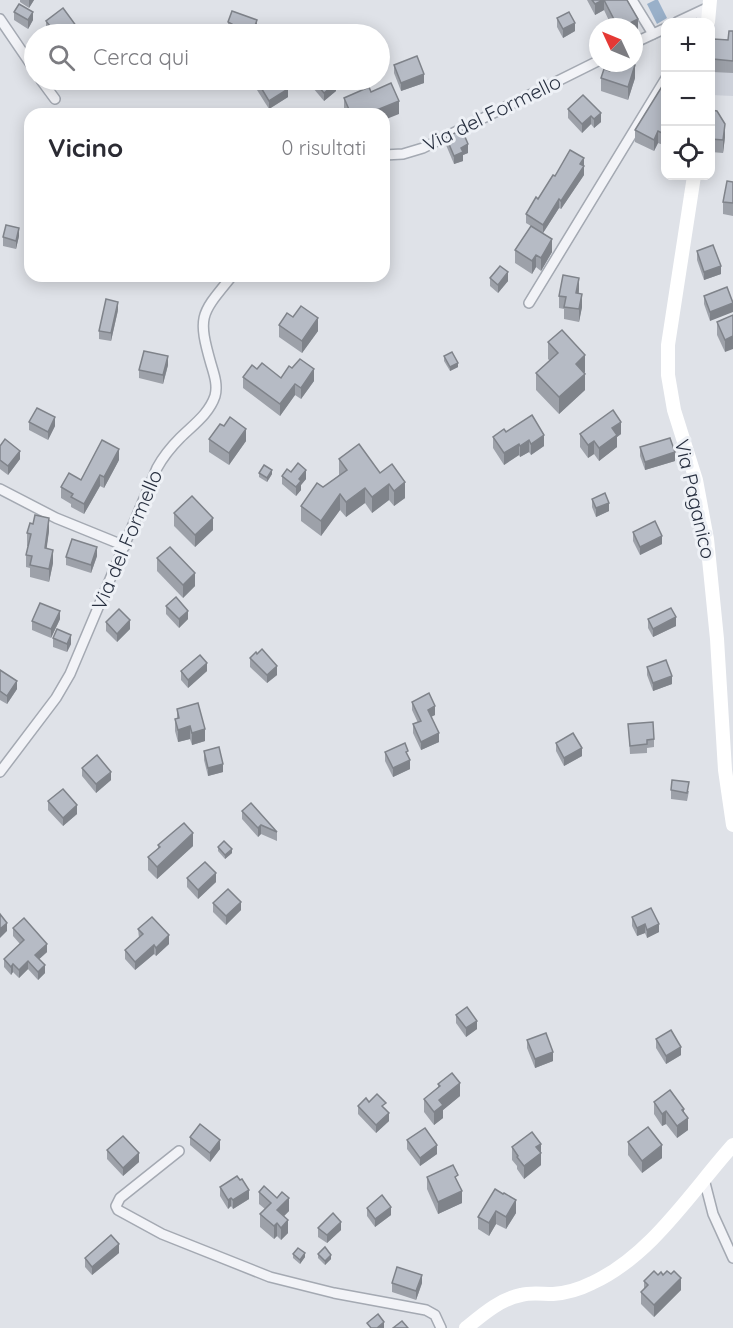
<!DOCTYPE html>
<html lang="it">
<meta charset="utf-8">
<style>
body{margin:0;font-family:Quicksand,sans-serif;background:#f2f2f3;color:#2b2b33}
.controls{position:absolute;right:18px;top:18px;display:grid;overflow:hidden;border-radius:12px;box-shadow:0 3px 15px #0003}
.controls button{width:54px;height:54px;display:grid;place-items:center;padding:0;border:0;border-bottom:2px solid #e1e1e2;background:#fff;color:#2b2b33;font:30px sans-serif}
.compass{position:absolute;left:589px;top:18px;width:54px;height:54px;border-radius:50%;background:#fff;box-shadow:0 3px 15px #0003;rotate:314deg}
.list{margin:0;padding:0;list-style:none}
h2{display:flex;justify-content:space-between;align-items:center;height:78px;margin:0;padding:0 24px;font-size:26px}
h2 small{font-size:20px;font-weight:400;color:#7c7c81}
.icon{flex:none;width:33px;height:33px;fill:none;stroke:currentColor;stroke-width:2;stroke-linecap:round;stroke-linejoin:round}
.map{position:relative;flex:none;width:733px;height:1328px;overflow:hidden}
.search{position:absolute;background:#fff;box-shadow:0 3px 15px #0003;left:24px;top:24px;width:366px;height:66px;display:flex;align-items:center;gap:15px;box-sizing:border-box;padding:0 21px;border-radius:33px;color:#7c7c81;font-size:22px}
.panel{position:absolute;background:#fff;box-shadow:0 3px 15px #0003;left:24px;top:108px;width:366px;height:174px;border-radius:18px}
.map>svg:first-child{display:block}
.built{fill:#cdd1da}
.water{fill:#99b0c9}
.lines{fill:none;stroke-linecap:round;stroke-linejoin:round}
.street-casing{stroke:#a4a9b2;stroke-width:12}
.street{stroke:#f2f3f7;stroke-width:9}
.secondary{stroke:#fff;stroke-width:14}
.wall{fill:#9da1a9}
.shaded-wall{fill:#7f838a}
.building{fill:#b6bbc5;stroke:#7f838a;stroke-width:1.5}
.labels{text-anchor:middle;stroke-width:6;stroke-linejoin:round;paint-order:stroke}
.street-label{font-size:20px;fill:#283040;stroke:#eef1f6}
</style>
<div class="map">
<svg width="733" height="1328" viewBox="0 0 733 1328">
<rect width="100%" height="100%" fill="#dfe2e8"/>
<polygon class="built" points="711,39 733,39 733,96 711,95"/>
<polygon class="water" points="655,0 658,0 667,18 657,24 647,4"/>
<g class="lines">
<g class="street-casing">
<g id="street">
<polyline points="632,0 653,34"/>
<polyline points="0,19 34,69"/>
<polyline points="677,22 709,7"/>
<polyline points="699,22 708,9"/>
<polyline points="634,43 666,28"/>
<polyline points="41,80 55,99"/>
<polyline points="384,155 403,154 423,148 598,61"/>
<polyline points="529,303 666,78"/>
<polyline points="0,489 56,518 125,546"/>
<path d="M0 772 56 698 70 674 157 468C163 457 171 447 180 438 193 425 209 414 215 396 218 385 214 374 211 364 197 315 201 314 232 276"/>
<polyline points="179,1151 120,1198 116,1206 118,1210 162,1234 270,1277 334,1293 426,1310 435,1315 441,1328"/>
<polyline points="704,1179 713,1214 733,1258"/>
</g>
</g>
<use href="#street" class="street"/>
<g class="secondary">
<polyline points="708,22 710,0"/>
<polyline points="694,176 668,345 668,375 674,410 696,480 707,539 717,639 725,770 733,825"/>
<path d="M466 1328C482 1315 500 1299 521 1295 531 1292 542 1294 553 1294 567 1293 580 1289 592 1283 651 1256 691 1192 733 1145"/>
</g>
</g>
<g class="wall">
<polygon points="20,0 34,0 29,8 20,2"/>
<polygon points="587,0 627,0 638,30 634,27 612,27 604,10 595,15"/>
<polygon points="14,12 33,20 28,29 14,20"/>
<polygon points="557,18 575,31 563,38 557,27"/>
<polygon points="46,21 77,34 50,34 46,29"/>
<polygon points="228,22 257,29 255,34 230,34 230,31 228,31"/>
<polygon points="733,31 733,73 713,72 713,59 728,40"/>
<polygon points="394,65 424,83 401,91 394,73"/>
<polygon points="601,78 635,78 628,100 601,91"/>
<polygon points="313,80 336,91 324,101 313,88"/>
<polygon points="666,80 666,146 658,143 654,151 635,142 635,130"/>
<polygon points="257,81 288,97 269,109 257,90"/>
<polygon points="371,92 399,114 345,114 344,111 344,98"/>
<polygon points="568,109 601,113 601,122 594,128 591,124 582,133 568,118"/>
<polygon points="711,110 725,137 723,153 711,152"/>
<polygon points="446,137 468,153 463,155 463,161 454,164 446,145"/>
<polygon points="584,158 584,175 561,209 559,208 543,233 552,252 541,271 536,267 532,274 515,263 515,250 531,226 526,223 526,214 555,176"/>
<polygon points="733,182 733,216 723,214 723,202"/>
<polygon points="19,236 16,249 3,246 3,237"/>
<polygon points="697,251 721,274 704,280 697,260"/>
<polygon points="490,278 508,281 498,293 490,286"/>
<polygon points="727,287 710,321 704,304 704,296"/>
<polygon points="579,290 579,294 582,307 579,322 564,319 564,309 559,308 559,296"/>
<polygon points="118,310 111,341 99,339 99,331"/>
<polygon points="733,315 725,352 717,335 717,322"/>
<polygon points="293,317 318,331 302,353 279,337 279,325"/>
<polygon points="548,342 585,372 584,373 585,390 559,414 536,390 536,373 550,361 548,359"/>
<polygon points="444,356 458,367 450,371 444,361"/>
<polygon points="168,365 163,384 139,378 139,370"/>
<polygon points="292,368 314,381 301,399 295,395 280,416 243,388 243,377 257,369 281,378"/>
<polygon points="29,422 55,426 48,440 29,430"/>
<polygon points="224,426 246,441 229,465 209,452 209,439"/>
<polygon points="506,432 544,446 531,455 529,452 520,457 519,455 504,465 493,448 493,437"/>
<polygon points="580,434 621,434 617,437 617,447 599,461 594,454 588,458 580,447"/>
<polygon points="0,446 20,459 8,475 0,469"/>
<polygon points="640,447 675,461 645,470 640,456"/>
<polygon points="339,459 380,473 405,498 394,506 389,500 372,513 365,503 346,517 340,510 321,536 301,521 301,506 339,475"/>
<polygon points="119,460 104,488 100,486 84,514 71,507 71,504 61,498 61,487 81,480"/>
<polygon points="291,472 306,479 301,485 301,490 296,496 282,484 282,476"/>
<polygon points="259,473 272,474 267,482 259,477"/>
<polygon points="592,499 609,511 596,517 592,507"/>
<polygon points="174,513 213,530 195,547 174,526"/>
<polygon points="49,531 46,549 53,563 49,582 30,577 30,568 26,567 26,555 28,546 27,546 27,533"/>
<polygon points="633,532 662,544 640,555 633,541"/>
<polygon points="97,556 91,573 66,565 66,557"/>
<polygon points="157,558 195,586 183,598 157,571"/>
<polygon points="166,606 188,619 179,628 166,614"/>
<polygon points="60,619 51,638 32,630 32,621"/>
<polygon points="648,619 676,626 653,637 648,628"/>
<polygon points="106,622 130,629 117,642 106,631"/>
<polygon points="53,638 71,644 67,652 53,647"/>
<polygon points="250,658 277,675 267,683 250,667"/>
<polygon points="647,667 672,684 653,691 647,675"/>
<polygon points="0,670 17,689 7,704 0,700"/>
<polygon points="181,671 207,671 188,688 181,680"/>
<polygon points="412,702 435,715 431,717 439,742 421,750 413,733 413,724 418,723 412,710"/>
<polygon points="177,709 205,741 192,745 190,739 178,742 175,731 175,719 177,718"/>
<polygon points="628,724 654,739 654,747 647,748 647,753 630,754"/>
<polygon points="556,743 582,756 564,766 556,751"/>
<polygon points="204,751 223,772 208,776 204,760"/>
<polygon points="385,752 410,769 393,777 385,761"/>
<polygon points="82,768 111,780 96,793 82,776"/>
<polygon points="671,790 689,791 687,801 671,799"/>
<polygon points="48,801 77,814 63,826 48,810"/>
<polygon points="242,811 277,832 277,841 261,834 258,837 242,819"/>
<polygon points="158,845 193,846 157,879 148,870 148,857 158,849"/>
<polygon points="218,847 232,853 225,859 218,851"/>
<polygon points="187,878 216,882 198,899 187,887"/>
<polygon points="213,903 241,910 226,925 213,912"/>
<polygon points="632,917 659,932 647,938 645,933 637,936 632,926"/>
<polygon points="13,928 47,952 39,959 45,973 38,980 28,969 19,978 13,972 11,975 4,967 4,959 20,944 13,936"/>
<polygon points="138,929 169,944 156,956 154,954 135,970 125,959 125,950 139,938"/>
<polygon points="456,1015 477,1029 466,1037 456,1023"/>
<polygon points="656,1039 681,1055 666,1064 656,1048"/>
<polygon points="527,1040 553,1061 535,1068 527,1048"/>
<polygon points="438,1084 460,1096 443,1110 443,1118 434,1125 424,1112 424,1099 438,1088"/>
<polygon points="369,1102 386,1109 389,1121 376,1133 358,1114 358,1106"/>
<polygon points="654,1102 684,1112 688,1130 677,1138 666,1124 662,1126 654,1114"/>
<polygon points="190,1137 220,1149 210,1162 190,1145"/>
<polygon points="407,1140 437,1154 420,1166 407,1149"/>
<polygon points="628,1142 662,1158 642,1173 628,1155"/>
<polygon points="541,1144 541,1165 524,1179 517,1169 517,1166 512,1160 512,1147"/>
<polygon points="107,1150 139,1162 123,1176 107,1159"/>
<polygon points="427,1177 458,1182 462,1203 438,1214 427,1189"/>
<polygon points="220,1187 249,1199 233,1209 231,1206 228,1209 220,1196"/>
<polygon points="259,1192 289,1211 284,1216 288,1233 281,1240 277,1236 274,1239 260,1227 260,1214 265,1209 259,1204"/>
<polygon points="503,1194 516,1213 506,1229 496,1224 489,1236 478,1229 478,1217"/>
<polygon points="367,1208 391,1215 375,1227 367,1216"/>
<polygon points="318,1228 341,1230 327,1243 318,1237"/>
<polygon points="119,1253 92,1275 85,1267 85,1258"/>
<polygon points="293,1254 305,1257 300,1264 293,1258"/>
<polygon points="318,1254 331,1259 325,1265 318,1258"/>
<polygon points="658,1275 681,1290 654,1317 641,1304 641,1292 644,1289 644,1281"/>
<polygon points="392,1283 422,1283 416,1300 392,1292"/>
</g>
<g class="shaded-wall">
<polygon points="29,0 34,0 29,8"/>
<polygon points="603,0 604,0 604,10 595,15 595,4"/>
<polygon points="33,12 33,20 28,29 28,20"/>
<polygon points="638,19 638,30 634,32 634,27 622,27"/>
<polygon points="257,20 257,29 255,34 252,34"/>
<polygon points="575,23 575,31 563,38 563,29"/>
<polygon points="77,27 77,34 67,34"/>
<polygon points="635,65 635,78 628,100 628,87"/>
<polygon points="424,74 424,83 401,91 401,83"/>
<polygon points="336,83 336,91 324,101 324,93"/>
<polygon points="288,89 288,97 269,109 269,101"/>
<polygon points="399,101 399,114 384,120 384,114 367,114"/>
<polygon points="601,113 601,122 594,128 594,119"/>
<polygon points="591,116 591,124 582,133 582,124"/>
<polygon points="725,124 725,137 723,153 723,140"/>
<polygon points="658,131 658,143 654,151 654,140"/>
<polygon points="468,144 468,153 463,155 463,161 454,164 454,156 461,148"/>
<polygon points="584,158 584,175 561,209 561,201"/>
<polygon points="559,199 559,208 543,233 543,225"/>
<polygon points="19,228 19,236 16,249 16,241"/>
<polygon points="552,239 552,252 541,271 541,258"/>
<polygon points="536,255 536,267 532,274 532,261"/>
<polygon points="721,266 721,274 704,280 704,272"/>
<polygon points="508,272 508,281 498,293 498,285"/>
<polygon points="579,278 579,290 576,306 576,293"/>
<polygon points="582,294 582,307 579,322 579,309"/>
<polygon points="118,302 118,310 111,341 111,333"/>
<polygon points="733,303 733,312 710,321 710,312"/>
<polygon points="318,318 318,331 302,353 302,341"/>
<polygon points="733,336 733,349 725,352 725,340"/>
<polygon points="585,355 585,372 576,381 576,364"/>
<polygon points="168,356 168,365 163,384 163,375"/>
<polygon points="458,363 458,367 450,371 450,367"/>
<polygon points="314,369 314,381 301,399 301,388"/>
<polygon points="585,374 585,390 559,414 559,397"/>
<polygon points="295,384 295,395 280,416 280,404"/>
<polygon points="55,417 55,426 48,440 48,432"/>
<polygon points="621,422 621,434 617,437 617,447 599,461 599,448 612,428"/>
<polygon points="246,429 246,441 229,465 229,453"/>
<polygon points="544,435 544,446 531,455 531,444"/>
<polygon points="529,440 529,452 520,457 520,446"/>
<polygon points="594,441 594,454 588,458 588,445"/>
<polygon points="519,444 519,455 504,465 504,453"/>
<polygon points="119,449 119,460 104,488 104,477"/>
<polygon points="20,451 20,459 8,475 8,466"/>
<polygon points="675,452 675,461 645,470 645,462"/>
<polygon points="272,470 272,474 267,482 267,478"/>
<polygon points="306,470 306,479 301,485 301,490 296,496 296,487 299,479"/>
<polygon points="100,475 100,486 84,514 84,504"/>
<polygon points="405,482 405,498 394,506 394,491"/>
<polygon points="389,484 389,500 372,513 372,497"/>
<polygon points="365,488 365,503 346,517 346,502"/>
<polygon points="340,494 340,510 321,536 321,521"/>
<polygon points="609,503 609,511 596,517 596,508"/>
<polygon points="49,518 49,531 45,561 45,548"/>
<polygon points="213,518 213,530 195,547 195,535"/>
<polygon points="662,536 662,544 640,555 640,547"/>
<polygon points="97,547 97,556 91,573 91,565"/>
<polygon points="53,550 53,563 49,582 49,569"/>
<polygon points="195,573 195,586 183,598 183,585"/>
<polygon points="60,611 60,619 51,638 51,629"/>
<polygon points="188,611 188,619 179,628 179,619"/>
<polygon points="676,617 676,626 653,637 653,629"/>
<polygon points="130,620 130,629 117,642 117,634"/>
<polygon points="71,635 71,644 67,652 67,644"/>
<polygon points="207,663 207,671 188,688 188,680"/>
<polygon points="277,666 277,675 267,683 267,675"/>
<polygon points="672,676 672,684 653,691 653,683"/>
<polygon points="17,681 17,689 7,704 7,696"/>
<polygon points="435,706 435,715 428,718 428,710"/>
<polygon points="190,726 190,739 178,742 178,730"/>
<polygon points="205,729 205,741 192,745 192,733"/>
<polygon points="439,733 439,742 421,750 421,742"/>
<polygon points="582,748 582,756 564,766 564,758"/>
<polygon points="410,760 410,769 393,777 393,768"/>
<polygon points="223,764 223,772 208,776 208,768"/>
<polygon points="111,772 111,780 96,793 96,784"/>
<polygon points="77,805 77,814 63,826 63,818"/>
<polygon points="261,825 261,834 258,837 258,828"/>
<polygon points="193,833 193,846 157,879 157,867"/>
<polygon points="232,849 232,853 225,859 225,855"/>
<polygon points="216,873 216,882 198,899 198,890"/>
<polygon points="241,902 241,910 226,925 226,916"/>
<polygon points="7,923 7,931 0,938 0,929"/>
<polygon points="645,924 645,933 637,936 637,928"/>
<polygon points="659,924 659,932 647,938 647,930"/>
<polygon points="169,935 169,944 156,956 156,948"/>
<polygon points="47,944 47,952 35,963 35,955"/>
<polygon points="154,945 154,954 135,970 135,962"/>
<polygon points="28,961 28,969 19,978 19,970"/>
<polygon points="13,964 13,972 11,975 11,967"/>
<polygon points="45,965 45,973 38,980 38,972"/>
<polygon points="477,1021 477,1029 466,1037 466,1028"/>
<polygon points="681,1047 681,1055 666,1064 666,1056"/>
<polygon points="553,1052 553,1061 535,1068 535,1059"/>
<polygon points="460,1083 460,1096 443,1110 443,1118 434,1125 434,1112 439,1100"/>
<polygon points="684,1109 684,1121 688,1118 688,1130 677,1138 677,1126 682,1110"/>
<polygon points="666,1111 666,1124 662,1126 662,1114"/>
<polygon points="389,1113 389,1121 376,1133 376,1125"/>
<polygon points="220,1140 220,1149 210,1162 210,1153"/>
<polygon points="541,1144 541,1165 524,1179 524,1166 536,1147"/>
<polygon points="437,1145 437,1154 420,1166 420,1158"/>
<polygon points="662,1145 662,1158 642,1173 642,1161"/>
<polygon points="139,1153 139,1162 123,1176 123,1168"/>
<polygon points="249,1190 249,1199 233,1209 233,1200"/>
<polygon points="462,1191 462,1203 438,1214 438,1202"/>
<polygon points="231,1198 231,1206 228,1209 228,1200"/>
<polygon points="289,1198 289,1211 277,1223 277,1210"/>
<polygon points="516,1200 516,1213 506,1229 506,1217"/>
<polygon points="391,1207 391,1215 375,1227 375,1219"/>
<polygon points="496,1211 496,1224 489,1236 489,1223"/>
<polygon points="288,1220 288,1233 281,1240 281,1228"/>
<polygon points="341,1222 341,1230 327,1243 327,1235"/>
<polygon points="277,1223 277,1236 274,1239 274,1226"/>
<polygon points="119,1244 119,1253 92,1275 92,1267"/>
<polygon points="305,1253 305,1257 300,1264 300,1260"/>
<polygon points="331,1255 331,1259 325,1265 325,1261"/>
<polygon points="422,1275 422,1283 416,1300 416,1291"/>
<polygon points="681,1278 681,1290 654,1317 654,1305"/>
<polygon points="384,1322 384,1328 377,1328"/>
</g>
<g class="building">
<polygon points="592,0 603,0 595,4"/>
<polygon points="604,0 627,0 638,19 622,27 618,27"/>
<polygon points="19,4 33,12 28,20 14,12"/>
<polygon points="63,8 77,27 67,34 56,34 46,21"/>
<polygon points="232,11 257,20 252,34 238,34 235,33 236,31 230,29 232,24 228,22"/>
<polygon points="569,12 575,23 563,29 557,18"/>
<polygon points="729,31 733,31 733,61 713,59 714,39 728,40"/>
<polygon points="417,56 424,74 401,83 394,65"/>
<polygon points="613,63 628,63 635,65 628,87 601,78 604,69 610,71"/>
<polygon points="259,80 282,80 288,89 269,101 257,81"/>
<polygon points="313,80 334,80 336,83 324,93"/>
<polygon points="666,80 666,102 663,106 666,107 666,135 658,131 654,140 635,130"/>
<polygon points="391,83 399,101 367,114 351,114 344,98 369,87 371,92"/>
<polygon points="583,95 601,113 594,119 591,116 582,124 568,109"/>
<polygon points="711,110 717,111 725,124 723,140 711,139"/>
<polygon points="462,130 468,144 461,148 463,152 454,156 446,137"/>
<polygon points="570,150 584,158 580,164 584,166 561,201 559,199 543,225 526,214 536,197 538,199 553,175 555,176"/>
<polygon points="727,181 733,182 733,203 723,202"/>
<polygon points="6,225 19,228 16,241 3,237"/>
<polygon points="531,226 552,239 541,258 536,255 532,261 515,250"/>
<polygon points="713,245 721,266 704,272 697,251"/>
<polygon points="500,266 508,272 498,285 490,278"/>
<polygon points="563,275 579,278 576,293 582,294 579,309 564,307 566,297 559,296"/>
<polygon points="727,287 733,303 710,312 704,296"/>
<polygon points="106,299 118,302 111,333 99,331"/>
<polygon points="301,306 318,318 302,341 279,325 287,313 293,317"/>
<polygon points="733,315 733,336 725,340 717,322"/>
<polygon points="562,330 585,355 576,364 585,374 559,397 536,373 558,353 548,342"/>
<polygon points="144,351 168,356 163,375 139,370"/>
<polygon points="452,352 458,363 450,367 444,356"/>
<polygon points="300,359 314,369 301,388 295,384 280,404 243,377 252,365 257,369 262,363 281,378 289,366 292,368"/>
<polygon points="37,408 55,417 48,432 29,422"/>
<polygon points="613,410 621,422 612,428 617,435 599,448 594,441 588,445 580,434"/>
<polygon points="532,415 544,435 531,444 529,440 520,446 519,444 504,453 493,437 504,429 506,432"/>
<polygon points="230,417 246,429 229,453 209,439 220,424 224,426"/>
<polygon points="670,438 675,452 645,462 640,447"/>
<polygon points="5,439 20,451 8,466 0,460 0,446"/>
<polygon points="102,440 119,449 104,477 100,475 84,504 71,497 73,494 61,487 69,473 81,480"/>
<polygon points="359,444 380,473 392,464 405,482 394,491 389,484 372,497 365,488 346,502 340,494 321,521 301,506 317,483 323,487 347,470 339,459"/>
<polygon points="298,463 306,470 299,479 301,481 296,487 282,476 287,469 291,472"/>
<polygon points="264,465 272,470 267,478 259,473"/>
<polygon points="605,493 609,503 596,508 592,499"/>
<polygon points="192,496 213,518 195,535 174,513"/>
<polygon points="35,515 49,518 45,548 53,550 49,569 30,565 32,556 26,555 31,534 27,533 30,523 33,524"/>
<polygon points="655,521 662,536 640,547 633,532"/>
<polygon points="72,539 97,547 91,565 66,557"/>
<polygon points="170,547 195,573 183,585 157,558"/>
<polygon points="176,597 188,611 179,619 166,606"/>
<polygon points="40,603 60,611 51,629 32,621"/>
<polygon points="671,608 676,617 653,629 648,619"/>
<polygon points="119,609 130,620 117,634 106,622"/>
<polygon points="57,629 71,635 67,644 53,638"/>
<polygon points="262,649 277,666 267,675 250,658 256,652 257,654"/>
<polygon points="200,655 207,663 188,680 181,671"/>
<polygon points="666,660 672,676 653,683 647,667"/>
<polygon points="0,670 17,681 7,696 0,691"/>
<polygon points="429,693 435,706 428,710 439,733 421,742 413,724 421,721 412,702"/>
<polygon points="198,703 205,729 192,733 190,726 178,730 175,719 179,718 177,709"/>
<polygon points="653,722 654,739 647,740 647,744 630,746 628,724"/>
<polygon points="573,733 582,748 564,758 556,743"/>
<polygon points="405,743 408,751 406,752 410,760 393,768 385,752"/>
<polygon points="219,747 223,764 208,768 204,751"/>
<polygon points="97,755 111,772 96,784 82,768"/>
<polygon points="672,780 689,782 687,793 671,790"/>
<polygon points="63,789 77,805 63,818 48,801"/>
<polygon points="251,803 277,832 261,825 258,828 242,811"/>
<polygon points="184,823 193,833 157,867 148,857 160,847 158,845"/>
<polygon points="224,841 232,849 225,855 218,847"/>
<polygon points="205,862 216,873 198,890 187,878"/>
<polygon points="228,889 241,902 226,916 213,903"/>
<polygon points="651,908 659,924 647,930 645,924 637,928 632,917"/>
<polygon points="0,914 7,923 0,929"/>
<polygon points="152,917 169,935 156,948 154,945 135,962 125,950 143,934 138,929"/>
<polygon points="24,918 47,944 35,955 45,965 38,972 28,961 19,970 13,964 11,967 4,959 24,940 13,928"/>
<polygon points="467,1007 477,1021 466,1028 456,1015"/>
<polygon points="671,1030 681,1047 666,1056 656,1039"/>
<polygon points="546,1033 553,1052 535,1059 527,1040"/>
<polygon points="452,1073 460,1083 439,1100 443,1105 434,1112 424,1099 440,1086 438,1084"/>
<polygon points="670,1090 684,1109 682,1110 688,1118 677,1126 666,1111 662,1114 654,1102"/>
<polygon points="377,1094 386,1103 382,1106 389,1113 376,1125 358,1106 366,1098 369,1102"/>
<polygon points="200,1124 220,1140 210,1153 190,1137"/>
<polygon points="648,1127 662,1145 642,1161 628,1142"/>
<polygon points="425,1128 437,1145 420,1158 407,1140"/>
<polygon points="532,1132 541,1144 536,1147 541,1153 524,1166 517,1157 518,1156 512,1147"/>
<polygon points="123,1136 139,1153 123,1168 107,1150"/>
<polygon points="453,1165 458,1175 455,1177 462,1191 438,1202 427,1177"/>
<polygon points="237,1176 240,1180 242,1179 249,1190 233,1200 231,1198 228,1200 220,1187"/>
<polygon points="264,1186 277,1198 282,1192 289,1198 277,1210 288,1220 281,1228 277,1223 274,1226 260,1214 271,1203 259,1192"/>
<polygon points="495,1189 503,1194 504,1193 516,1200 506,1217 496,1211 489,1223 478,1217"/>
<polygon points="382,1195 391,1207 375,1219 367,1208"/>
<polygon points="333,1213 341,1222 327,1235 318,1228"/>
<polygon points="111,1235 119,1244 92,1267 85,1258"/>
<polygon points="325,1247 331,1255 325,1261 318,1254"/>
<polygon points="298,1248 305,1253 300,1260 293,1254"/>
<polygon points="397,1267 422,1275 416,1291 392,1283"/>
<polygon points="654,1271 658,1275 661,1272 663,1275 667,1271 671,1274 674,1271 681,1278 654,1305 641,1292 648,1285 644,1281"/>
<polygon points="378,1314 384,1322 377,1328 371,1328 367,1323"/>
<polygon points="402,1321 408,1328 393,1328"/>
</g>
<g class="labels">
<g class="street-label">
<text transform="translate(492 113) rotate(-26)" y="7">Via del Formello</text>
<text transform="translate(695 499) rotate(77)" y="7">Via Paganico</text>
<text transform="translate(127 540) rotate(-67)" y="7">Via del Formello</text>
</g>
</g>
</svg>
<div class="controls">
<button>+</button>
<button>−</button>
<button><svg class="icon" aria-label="locate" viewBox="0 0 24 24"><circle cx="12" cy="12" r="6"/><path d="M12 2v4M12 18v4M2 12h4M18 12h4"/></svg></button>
</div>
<svg class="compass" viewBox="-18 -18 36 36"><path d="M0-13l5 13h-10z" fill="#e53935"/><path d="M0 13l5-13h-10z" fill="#7c7c81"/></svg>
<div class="search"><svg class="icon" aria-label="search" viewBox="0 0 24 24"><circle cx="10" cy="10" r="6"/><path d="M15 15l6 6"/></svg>Cerca qui</div>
<section class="panel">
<h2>Vicino<small>0 risultati</small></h2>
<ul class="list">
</ul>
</section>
</div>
